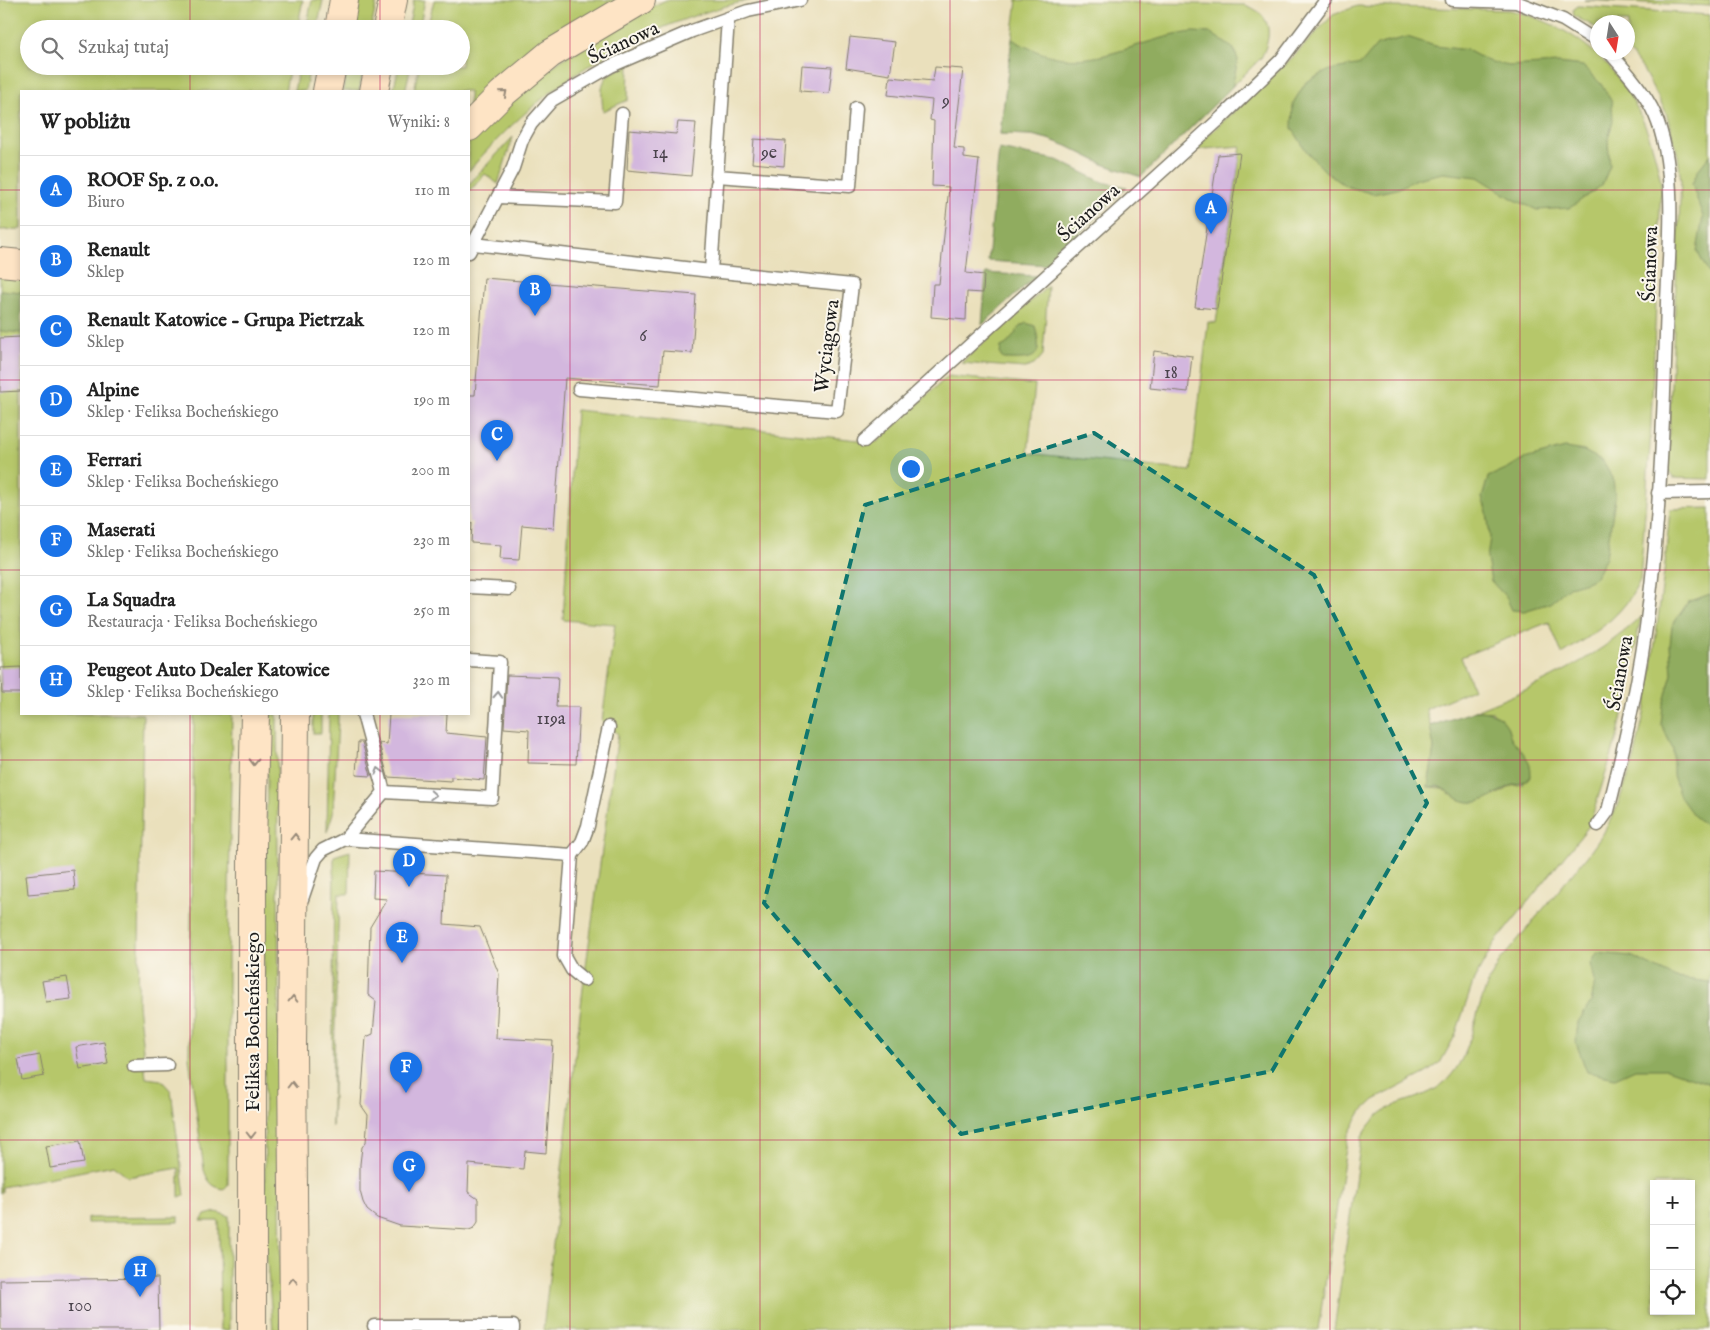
<!DOCTYPE html>
<html lang="pl">
<meta charset="utf-8">
<style>
body{margin:0;font-family:"IM FELL English",serif;background:#f2f2f2;color:#222}
.controls{position:absolute;right:15px;bottom:15px;display:grid;overflow:hidden;border-radius:0px;box-shadow:0 2px 8px #0003}
.controls button{width:45px;height:45px;display:grid;place-items:center;padding:0;border:0;border-bottom:1px solid #e0e0e0;background:#fff;color:#222;font:25px sans-serif}
.compass{position:absolute;left:1590px;top:15px;width:45px;height:45px;border-radius:50%;background:#fff;box-shadow:0 2px 8px #0003;rotate:168deg}
.you{position:absolute;left:910px;top:468px;width:18px;height:18px;margin:-12px;border:4px solid #fff;border-radius:50%;background:#1a73e8;box-shadow:0 0 0 8px #1a73e833}
.badge{display:grid;place-items:center;width:32px;height:32px;border-radius:50%;background:#1a73e8;color:#fff;font-size:16px;font-weight:700}
.pin{position:absolute;translate:-50% -41px;filter:drop-shadow(0 1px 2px #0008)}
.pin::after{content:'';position:absolute;top:26px;width:18px;height:15px;background:inherit;clip-path:polygon(0 0,100% 0,50% 100%)}
.list{margin:0;padding:0;list-style:none}
h2{display:flex;justify-content:space-between;align-items:center;height:65px;margin:0;padding:0 20px;font-size:21px}
h2 small{font-size:16px;font-weight:400;color:#767676}
.list li{display:grid;grid-template-columns:32px 1fr auto;gap:15px;align-items:center;box-sizing:border-box;height:70px;padding:0 20px;border-top:1px solid #e0e0e0}
.list b{display:block;font-size:19px;white-space:nowrap}
.list p{margin:0;font-size:16px;white-space:nowrap;color:#767676}
.list em{font-size:16px;font-style:normal;color:#767676}
.icon{flex:none;width:28px;height:28px;fill:none;stroke:currentColor;stroke-width:2;stroke-linecap:round;stroke-linejoin:round}
.map{position:relative;flex:none;width:1710px;height:1330px;overflow:hidden}
.search{position:absolute;background:#fff;box-shadow:0 2px 8px #0003;left:20px;top:20px;width:450px;height:55px;display:flex;align-items:center;gap:12px;box-sizing:border-box;padding:0 18px;border-radius:28px;color:#767676;font-size:19px}
.panel{position:absolute;background:#fff;box-shadow:0 2px 8px #0003;left:20px;top:90px;width:450px;height:625px;border-radius:0px}
.map>svg:first-child{display:block}
.green{fill:#b6c76a;stroke:#697243;fill-rule:evenodd}
.forest{fill:#90ac5e;stroke:#56643d}
.building{fill:#d3b7de}
.lines{fill:none;stroke-linecap:round;stroke-linejoin:round}
.service-casing{stroke:#837e6c;stroke-width:15}
.secondary-casing{stroke:#837e6c;stroke-width:30}
.service{stroke:#fff;stroke-width:12}
.secondary{stroke:#fee4c5;stroke-width:28}
.oneway{stroke:#988a79}
.oneway2{stroke:#999}
.marked{fill:#0f766e;fill-opacity:0.2;stroke:#0f766e;stroke-width:4;stroke-dasharray:10 6;stroke-linejoin:round}
.grid{fill:none;stroke:#c2185b;stroke-width:1;stroke-opacity:0.55}
.labels{text-anchor:middle;stroke-width:4;stroke-linejoin:round;paint-order:stroke}
.number-label{font-size:18px;fill:#4a434c}
.street-label{font-size:20px;fill:#1c1c1c;stroke:#fbf7ec}
</style>
<div class="map">
<svg width="1710" height="1330" viewBox="0 0 1710 1330">
<rect width="100%" height="100%" fill="#fbf7ec"/>
<filter id="ink" filterUnits="userSpaceOnUse"><feTurbulence type="fractalNoise" baseFrequency=".02" numOctaves="2"/><feDisplacementMap in="SourceGraphic" scale="10" xChannelSelector="R" yChannelSelector="G"/><feConvolveMatrix kernelMatrix="1 2 1 2 8 2 1 2 1" color-interpolation-filters="sRGB"/></filter>
<filter id="wash" filterUnits="userSpaceOnUse"><feTurbulence type="fractalNoise" baseFrequency=".0096" numOctaves="4" result="noise"/><feDisplacementMap in="SourceGraphic" scale="20" xChannelSelector="R" yChannelSelector="G"/><feGaussianBlur stdDeviation="1.12" result="paint"/><feColorMatrix in="noise" values="0 0 0 0 0 0 0 0 0 0 0 0 0 0 0 0 0 1.4 0 .05"/><feComposite in="paint" operator="in"/></filter>
<g filter="url(#wash)">
<rect width="100%" height="100%" fill="#eae0bc"/>
<g class="green">
<polygon points="0,0 303,0 297,29 29,29 29,66 290,66 285,91 21,91 21,229 0,230"/>
<polygon points="312,0 323,0 317,29 306,29"/>
<polygon points="360,0 377,0 371,29 355,29"/>
<polygon points="414,0 425,0 419,29 408,29"/>
<polygon points="434,0 619,0 469,111 469,91 414,91 419,66 461,66 461,29 427,29"/>
<path d="M666 0H750C638 26 543 82 469 171V142C520 84 596 31 666 0Z"/>
<path d="M1017 0 1245 5C1272 14 1273 35 1261 58L1141 177 1103 164 1067 146 1048 139 1032 135 1000 134Z"/>
<polygon points="1584,0 1710,0 1710,6"/>
<path d="M1357 6 1509 10C1598 30 1646 96 1661 183L1650 446 1640 580C1624 616 1594 634 1562 654L1549 622 1461 657 1473 689 1426 709 1435 744 1428 787 1443 788 1452 795 1494 796 1512 786 1523 784 1507 727 1493 712 1475 711C1536 687 1593 661 1641 617L1618 735 1589 826 1494 944 1474 980 1455 1036 1440 1063 1426 1073 1374 1100 1361 1112 1348 1135 1318 1330H543L584 980 618 734 602 721 615 624 563 620 576 410 877 442 948 376 1035 385 1028 453 1191 471 1208 322 1216 323 1241 146 1192 150 1293 57 1333 15Z"/>
<polygon points="1578,6 1710,15 1710,479 1673,478 1667,469 1681,181 1678,156 1666,112 1642,68 1628,50 1628,22 1598,22 1597,28 1574,16 1573,10"/>
<path d="M629 64 628 100 603 111C600 80 601 77 629 64Z"/>
<polygon points="299,66 310,66 305,91 294,91"/>
<polygon points="347,66 364,66 359,91 343,91"/>
<polygon points="399,66 411,66 405,91 393,91"/>
<polygon points="513,137 498,184 485,174 469,192 469,184"/>
<polygon points="0,273 21,276 21,292 0,290"/>
<polygon points="1048,286 1043,355 1034,365 1025,368 961,363"/>
<polygon points="0,329 21,331 21,714 143,714 138,1004 146,1078 161,1080 171,1091 185,1196 179,1197 179,1168 128,1177 114,1165 2,1187 2,1192 0,1193"/>
<path d="M1710 508V1330H1334L1361 1139C1383 1093 1418 1108 1447 1080 1473 1053 1474 1013 1489 981 1492 974 1497 968 1500 961L1588 855 1603 834 1616 809 1634 760 1649 690 1665 564 1670 509ZM1654 1184H1691V1311H1654Z"/>
<path d="M194 714H232L228 958V1185L224 1189C211 1187 208 1181 204 1170L189 1057Z"/>
<polygon points="268,714 277,714 281,1330 273,1330 265,1237 264,972"/>
<rect x="313" y="714" width="8" height="19"/>
<polygon points="329,714 338,714 338,722 333,813 327,832"/>
<polygon points="350,851 349,894 339,894 332,1127 334,856"/>
<polygon points="216,1212 229,1216 229,1330 220,1330 219,1221 201,1221 205,1215"/>
<polygon points="179,1217 179,1222 87,1223 87,1218"/>
</g>
<g class="forest">
<path d="M1193 32 1211 33 1234 49 1238 60 1232 87 1141 177 1103 164 1067 146 1048 139 1032 135 1000 134 1012 39C1085 83 1122 41 1193 32Z"/>
<polygon points="1407,37 1435,46 1467,50 1488,61 1509,66 1558,63 1583,66 1601,84 1612,102 1613,121 1608,140 1610,166 1602,185 1570,208 1537,210 1513,199 1478,177 1443,173 1416,179 1397,189 1373,194 1346,186 1326,172 1307,152 1292,128 1293,103 1306,82 1330,70 1361,64 1377,45"/>
<polygon points="999,149 1057,160 1102,182 1127,187 1047,265 988,261"/>
<polygon points="1710,155 1710,276 1697,251 1703,217 1692,184 1698,170"/>
<polygon points="986,273 1036,276 982,325"/>
<polygon points="0,290 21,292 21,333 0,331"/>
<path d="M1026 323 1035 326C1045 363 1031 359 1003 359L1000 355 1001 347C1013 343 1015 328 1026 323Z"/>
<polygon points="1565,448 1584,451 1603,461 1613,478 1615,498 1606,557 1595,578 1587,582 1569,587 1550,603 1524,611 1512,610 1506,597 1491,581 1487,559 1490,537 1487,512 1482,498 1488,477 1508,468 1521,460"/>
<polygon points="1710,594 1710,829 1693,815 1680,797 1673,775 1673,749 1661,724 1663,705 1672,674 1670,645 1672,626 1688,602"/>
<path d="M1475 711C1490 711 1501 714 1508 728 1509 731 1510 736 1512 739 1522 753 1531 757 1531 776 1524 783 1520 783 1511 786 1494 793 1481 808 1461 800 1452 797 1447 789 1438 786L1428 787 1434 748 1430 726Z"/>
<polygon points="1597,953 1631,956 1676,978 1710,982 1710,1084 1667,1069 1635,1069 1615,1078 1587,1072 1576,1043 1578,1022 1591,1002 1595,982 1591,964"/>
</g>
<g id="blocks">
<g class="building">
<polygon points="850,37 895,42 890,75 846,68"/>
<polygon points="802,65 832,67 829,93 800,91"/>
<polygon points="935,67 963,69 954,148 964,149 964,158 979,160 966,273 984,275 983,293 967,292 966,320 931,317 933,284 939,284 949,187 932,186 934,121 930,120 932,100 888,95 890,77 933,81"/>
<polygon points="678,122 696,123 691,176 627,170 629,130 676,134"/>
<polygon points="754,139 786,141 784,166 752,163"/>
<polygon points="1240,153 1217,309 1195,307 1218,155"/>
<polygon points="484,278 696,295 692,353 663,351 660,385 565,378 554,528 522,525 519,560 500,559 501,545 471,543 472,522 469,522 469,395 475,395"/>
<polygon points="21,337 21,391 0,392 0,338"/>
<polygon points="1154,351 1192,356 1188,392 1150,388"/>
<polygon points="21,667 21,693 2,693 0,668"/>
<polygon points="507,675 558,677 556,707 579,707 576,764 528,763 529,730 504,728"/>
<polygon points="389,714 447,714 446,733 487,737 484,780 451,777 451,781 388,777 379,743 387,744"/>
<polygon points="358,742 362,742 371,776 356,775"/>
<polygon points="73,870 75,890 28,894 26,875"/>
<polygon points="374,871 446,875 444,924 480,927 499,974 496,1038 553,1041 546,1153 525,1151 523,1169 469,1164 468,1192 478,1199 478,1222 474,1228 469,1230 400,1226 377,1218 367,1210 363,1202 360,1191 360,1164 362,1147 366,1142 368,1115 361,1105 366,1037 373,1034 376,1001 368,995 370,927 387,899 373,898"/>
<polygon points="67,977 71,999 46,1002 42,981"/>
<polygon points="104,1042 108,1064 80,1069 76,1047"/>
<polygon points="40,1055 44,1076 22,1080 18,1059"/>
<polygon points="80,1141 84,1163 50,1168 46,1146"/>
<polygon points="158,1278 159,1330 1,1330 0,1280"/>
</g>
</g>
</g>
<g filter="url(#ink)">
<use href="#blocks" fill-opacity="0" stroke="#837e6c" stroke-width="1"/>
<g class="lines">
<g class="service-casing">
<g id="service">
<polyline points="1452,0 1516,2 1563,20 1598,42"/>
<polyline points="728,19 717,176 850,186 856,108"/>
<polyline points="498,197 615,202 622,114"/>
<polyline points="474,244 711,271"/>
<polyline points="469,252 513,168 522,140 531,124 552,100 611,66 692,31 748,11 800,0"/>
<polyline points="579,389 837,411 852,285 711,271 717,184"/>
<polyline points="864,441 1222,117 1281,60 1326,0"/>
<polyline points="1658,493 1710,492"/>
<polyline points="469,587 509,589"/>
<polyline points="384,792 492,798 500,662 469,660"/>
<path d="M1598 825 1608 811C1625 743 1641 674 1649 604 1661 504 1664 402 1667 302 1669 244 1678 169 1655 115 1645 92 1626 71 1609 52"/>
<polyline points="345,839 572,855 564,956 572,970 584,980"/>
<polyline points="572,855 582,842 588,826 609,727"/>
<polyline points="302,899 316,858 323,850 345,839 384,792 363,714"/>
<polyline points="134,1066 167,1065"/>
<polyline points="374,1326 513,1326 513,1330"/>
</g>
</g>
<g class="secondary-casing">
<g id="secondary">
<polyline points="339,29 344,0"/>
<polyline points="387,29 393,0"/>
<polyline points="327,91 332,66"/>
<polyline points="374,91 379,66"/>
<polyline points="469,127 502,94 550,54 641,0"/>
<polyline points="0,262 21,264"/>
<polyline points="252,1330 252,848 255,714"/>
<polyline points="294,1330 292,1048 295,714"/>
</g>
</g>
<use href="#service" class="service"/>
<use href="#secondary" class="secondary"/>
</g>
<defs><path id="oneway-chevron" d="M-2-3.5L2.5 0L-2 3.5" fill="none" stroke-width="1.6" stroke-linecap="round" stroke-linejoin="round" transform="scale(1.25)"/></defs>
<g class="oneway">
<use href="#oneway-chevron" transform="translate(504 93) rotate(-41)"/>
<use href="#oneway-chevron" transform="translate(254 762) rotate(91)"/>
<use href="#oneway-chevron" transform="translate(295 837) rotate(-89)"/>
<use href="#oneway-chevron" transform="translate(293 999) rotate(-89)"/>
<use href="#oneway-chevron" transform="translate(292 1085) rotate(-90)"/>
<use href="#oneway-chevron" transform="translate(251 1135) rotate(90)"/>
<use href="#oneway-chevron" transform="translate(293 1281) rotate(-90)"/>
</g>
<g class="oneway2">
<use href="#oneway-chevron" transform="translate(498 695) rotate(-87)"/>
<use href="#oneway-chevron" transform="translate(379 771) rotate(-105)"/>
<use href="#oneway-chevron" transform="translate(433 795) rotate(3)"/>
</g>
</g>
<path class="marked" d="M1094 433 1314 575 1427 803 1272 1071 961 1134 764 903 865 505Z"/>
<path class="grid" d="M190 0V29M380 0V29M570 0V1330M760 0V1330M950 0V1330M1140 0V1330M1330 0V1330M1520 0V1330M190 66V91M380 66V91M0 190H21M469 190H1710M0 380H21M469 380H1710M0 570H21M469 570H1710M190 714V1330M380 714V1330M0 760H1710M0 950H1710M0 1140H1710"/>
<g class="labels">
<g class="number-label">
<text x="946" y="106">9</text>
<text x="660" y="158">14</text>
<text x="769" y="158">9e</text>
<text x="643" y="341">6</text>
<text x="1171" y="378">18</text>
<text x="551" y="724">119a</text>
<text x="80" y="1311">100</text>
</g>
<g class="street-label">
<text transform="translate(623 42) rotate(-25)" y="7">Ścianowa</text>
<text transform="translate(1088 212) rotate(-42)" y="7">Ścianowa</text>
<text transform="translate(1649 264) rotate(-88)" y="7">Ścianowa</text>
<text transform="translate(826 346) rotate(-83)" y="7">Wyciągowa</text>
<text transform="translate(1619 673) rotate(-80)" y="7">Ścianowa</text>
<text transform="translate(252 1022) rotate(-90)" y="7">Feliksa Bocheńskiego</text>
</g>
</g>
</svg>
<div class="controls">
<button>+</button>
<button>−</button>
<button><svg class="icon" aria-label="locate" viewBox="0 0 24 24"><circle cx="12" cy="12" r="6"/><path d="M12 2v4M12 18v4M2 12h4M18 12h4"/></svg></button>
</div>
<svg class="compass" viewBox="-18 -18 36 36"><path d="M0-13l5 13h-10z" fill="#e53935"/><path d="M0 13l5-13h-10z" fill="#767676"/></svg>
<div class="you"></div>
<div class="pin badge" style="left:1211px;top:234px">A</div>
<div class="pin badge" style="left:535px;top:316px">B</div>
<div class="pin badge" style="left:497px;top:461px">C</div>
<div class="pin badge" style="left:409px;top:887px">D</div>
<div class="pin badge" style="left:402px;top:963px">E</div>
<div class="pin badge" style="left:406px;top:1093px">F</div>
<div class="pin badge" style="left:409px;top:1192px">G</div>
<div class="pin badge" style="left:140px;top:1297px">H</div>
<div class="search"><svg class="icon" aria-label="search" viewBox="0 0 24 24"><circle cx="10" cy="10" r="6"/><path d="M15 15l6 6"/></svg>Szukaj tutaj</div>
<section class="panel">
<h2>W pobliżu<small>Wyniki: 8</small></h2>
<ul class="list">
<li><span class="badge">A</span><div><b>ROOF Sp. z o.o.</b><p>Biuro</p></div><em>110 m</em></li>
<li><span class="badge">B</span><div><b>Renault</b><p>Sklep</p></div><em>120 m</em></li>
<li><span class="badge">C</span><div><b>Renault Katowice - Grupa Pietrzak</b><p>Sklep</p></div><em>120 m</em></li>
<li><span class="badge">D</span><div><b>Alpine</b><p>Sklep · Feliksa Bocheńskiego</p></div><em>190 m</em></li>
<li><span class="badge">E</span><div><b>Ferrari</b><p>Sklep · Feliksa Bocheńskiego</p></div><em>200 m</em></li>
<li><span class="badge">F</span><div><b>Maserati</b><p>Sklep · Feliksa Bocheńskiego</p></div><em>230 m</em></li>
<li><span class="badge">G</span><div><b>La Squadra</b><p>Restauracja · Feliksa Bocheńskiego</p></div><em>250 m</em></li>
<li><span class="badge">H</span><div><b>Peugeot Auto Dealer Katowice</b><p>Sklep · Feliksa Bocheńskiego</p></div><em>320 m</em></li>
</ul>
</section>
</div>
